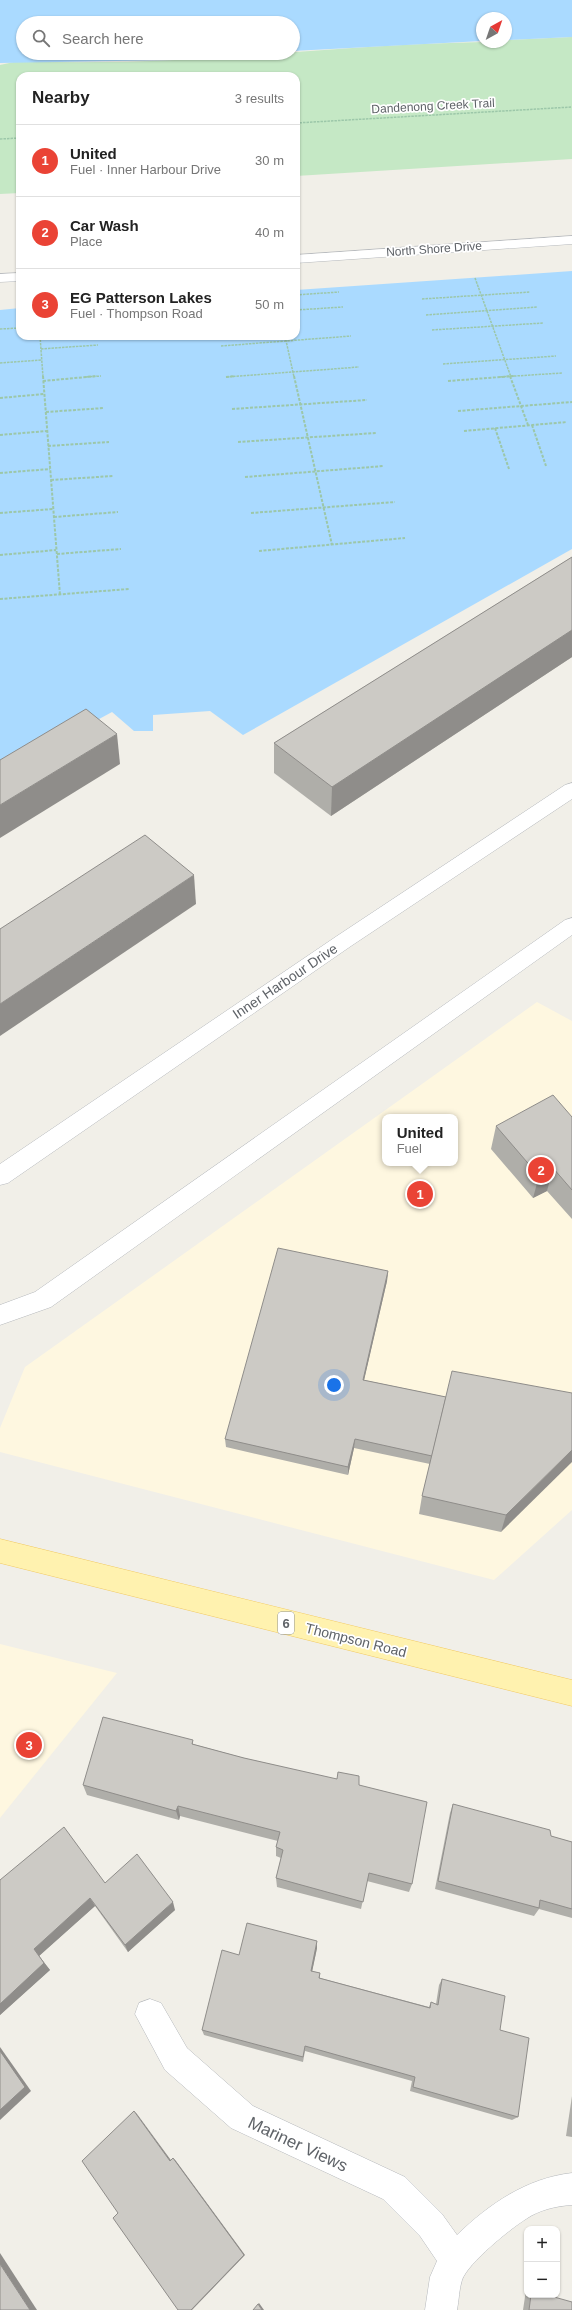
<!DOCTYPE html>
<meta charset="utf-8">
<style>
body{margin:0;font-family:Helvetica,sans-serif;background:#f2f2f2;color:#222}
.controls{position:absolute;right:12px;bottom:12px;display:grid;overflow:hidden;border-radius:8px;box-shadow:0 1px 3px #0004}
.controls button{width:36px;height:36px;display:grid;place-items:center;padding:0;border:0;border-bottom:1px solid #e0e0e0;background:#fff;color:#222;font:20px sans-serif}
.compass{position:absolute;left:476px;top:12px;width:36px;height:36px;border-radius:50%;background:#fff;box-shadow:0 1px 3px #0004;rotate:40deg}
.you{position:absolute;left:334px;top:1385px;width:14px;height:14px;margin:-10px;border:3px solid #fff;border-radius:50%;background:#1a73e8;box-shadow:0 0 0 6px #1a73e833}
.badge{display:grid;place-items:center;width:26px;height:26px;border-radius:50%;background:#ea4335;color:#fff;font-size:13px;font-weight:700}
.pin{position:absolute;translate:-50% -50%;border:2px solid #fff;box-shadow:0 1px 4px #0006}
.popup{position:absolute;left:382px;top:1114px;width:76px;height:52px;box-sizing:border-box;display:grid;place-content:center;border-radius:8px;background:#fff;filter:drop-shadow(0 1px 3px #0005);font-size:13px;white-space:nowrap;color:#767676}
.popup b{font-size:15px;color:#222}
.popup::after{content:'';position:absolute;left:50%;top:100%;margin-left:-8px;border:8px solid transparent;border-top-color:#fff}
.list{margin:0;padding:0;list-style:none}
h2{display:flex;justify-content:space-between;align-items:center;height:52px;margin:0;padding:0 16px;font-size:17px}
h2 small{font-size:13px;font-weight:400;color:#767676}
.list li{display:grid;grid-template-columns:26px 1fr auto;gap:12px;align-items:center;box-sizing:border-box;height:72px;padding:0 16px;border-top:1px solid #e0e0e0}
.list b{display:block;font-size:15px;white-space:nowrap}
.list p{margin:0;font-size:13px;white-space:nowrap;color:#767676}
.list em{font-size:13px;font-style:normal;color:#767676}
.icon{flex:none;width:22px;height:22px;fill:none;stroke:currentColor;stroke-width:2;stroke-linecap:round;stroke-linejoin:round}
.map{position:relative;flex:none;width:572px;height:2310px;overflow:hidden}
.search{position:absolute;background:#fff;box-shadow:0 1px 3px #0004;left:16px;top:16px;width:284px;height:44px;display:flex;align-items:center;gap:10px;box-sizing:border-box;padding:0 14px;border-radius:22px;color:#767676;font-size:15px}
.panel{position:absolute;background:#fff;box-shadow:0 1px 3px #0004;left:16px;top:72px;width:284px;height:268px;border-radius:12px}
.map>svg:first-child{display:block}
.commercial{fill:#fef7e0;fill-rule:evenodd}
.green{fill:#c5e8c5}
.water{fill:#aadaff}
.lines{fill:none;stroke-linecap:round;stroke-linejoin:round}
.minor-casing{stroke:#b5b8bc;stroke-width:1}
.major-casing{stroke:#f2c960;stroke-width:1}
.path-far1{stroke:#9cc7a9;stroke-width:1.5;stroke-dasharray:2.5 1;stroke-linecap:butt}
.path{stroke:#9cc7a9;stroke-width:2;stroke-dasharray:3 1.5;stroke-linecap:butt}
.minor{fill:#fff;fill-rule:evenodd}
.major{fill:#fff2af;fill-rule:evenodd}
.wall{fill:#afaea9}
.shaded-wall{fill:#8f8d8a}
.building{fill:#cccac5;stroke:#8f8d8a}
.labels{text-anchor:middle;stroke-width:3.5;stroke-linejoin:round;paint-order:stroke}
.far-street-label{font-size:12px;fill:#5f6368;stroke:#fff}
.shield{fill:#fff;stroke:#8f9295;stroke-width:1}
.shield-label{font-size:13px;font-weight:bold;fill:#5f6368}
.street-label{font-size:14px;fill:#5f6368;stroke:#fff}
.near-street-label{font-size:17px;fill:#5f6368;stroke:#fff}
</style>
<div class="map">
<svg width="572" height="2310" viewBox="0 0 572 2310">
<rect width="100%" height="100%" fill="#f1efe8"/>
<g class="commercial">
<path d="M537 1002 572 1021V1510L494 1580 0 1452V1428L25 1367ZM385 1117H455V1163H385Z"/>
<polygon points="0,1644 117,1673 0,1818"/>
</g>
<path class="green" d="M572 37V159L296 176V76H20V193L0 194V65L14 62C68 62 122 63 175 60 286 54 396 42 506 42V40Z"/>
<g class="water">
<polygon points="0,0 572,0 572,37 506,40 506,18 482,18 482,41 293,51 293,23 23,23 23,53 271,53 174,60 0,63"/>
<polygon points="572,271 572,549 243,735 210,711 153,715 153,731 134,731 112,712 0,773 0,310 20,308 20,336 296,336 296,290"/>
</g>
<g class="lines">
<g class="minor-casing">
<g id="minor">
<polygon points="572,236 572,244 296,263 296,255"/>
<polygon points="20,273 20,281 0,282 0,274"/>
<polygon points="572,783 572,799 351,946 8,1183 0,1185 0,1164 337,936 565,785"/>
<polygon points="572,918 572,935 51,1307 0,1325 0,1305 35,1292 565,920"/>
<path d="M150 1999 161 2003 187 2048 253 2106 405 2177 442 2214 457 2235C489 2204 527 2178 572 2173V2205C556 2206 539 2210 526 2219 510 2229 468 2263 462 2280 459 2289 459 2300 457 2310H425L430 2277 437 2261 420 2236 383 2199 231 2128 165 2070 135 2014 139 2003Z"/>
</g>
</g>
<g class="major-casing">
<polygon id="major" points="0,1539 572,1680 572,1706 0,1563"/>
</g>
<g class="path-far1">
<polyline points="296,123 572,107"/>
<polyline points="0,139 20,138"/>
<polyline points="475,278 511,377"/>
<polyline points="296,295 339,292"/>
<polyline points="422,299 530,292"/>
<polyline points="296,310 343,307"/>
<polyline points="426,315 537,307"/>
<polyline points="0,329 20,328"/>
<polyline points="432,330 543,323"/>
<polyline points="40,336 43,377"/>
<polyline points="285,336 294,377"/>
<polyline points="221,346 351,336"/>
<polyline points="41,349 98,345"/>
<polyline points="0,363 41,360"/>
<polyline points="443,364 556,356"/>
<polyline points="86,377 101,376"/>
<polyline points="226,377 359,367"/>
<polyline points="500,377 562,373"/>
</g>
<g class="path">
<polyline points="43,376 60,595"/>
<polyline points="294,376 332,545"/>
<polyline points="510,376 528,425"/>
<polyline points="226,377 235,376"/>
<polyline points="43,381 97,376"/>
<polyline points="448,381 514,376"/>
<polyline points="0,398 44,394"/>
<polyline points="232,409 367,400"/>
<polyline points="458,411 572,402"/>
<polyline points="46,412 104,408"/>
<polyline points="532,425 546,466"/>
<polyline points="495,428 509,469"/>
<polyline points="464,431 567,422"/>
<polyline points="0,435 47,431"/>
<polyline points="238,442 376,433"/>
<polyline points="48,446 109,442"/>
<polyline points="0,473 50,469"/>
<polyline points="245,477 384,466"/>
<polyline points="51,480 113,476"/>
<polyline points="0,513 53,509"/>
<polyline points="251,513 395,502"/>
<polyline points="54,517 118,512"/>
<polyline points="259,551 405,538"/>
<polyline points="57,554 121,549"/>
<polyline points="0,555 56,550"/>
<polyline points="0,599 129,589"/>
</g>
<use href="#minor" class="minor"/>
<use href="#major" class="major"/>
</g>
<g class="wall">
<polygon points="572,557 572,657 331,816 274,773 274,743"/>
<polygon points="572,1117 572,1219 547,1191 533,1198 491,1149 496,1126"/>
<polygon points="388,1271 387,1281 364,1380 446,1397 572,1393 501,1532 419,1514 422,1496 430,1464 354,1448 348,1475 226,1447 225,1439"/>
<polygon points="193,1740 193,1744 244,1758 359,1785 412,1884 409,1892 367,1881 361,1909 277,1887 276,1878 281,1858 276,1856 276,1847 278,1841 180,1816 179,1820 87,1795 83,1785"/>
<polygon points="453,1804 551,1836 572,1842 572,1918 539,1909 534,1916 435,1889 450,1813"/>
<polygon points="0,1880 105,1883 175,1910 128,1952 95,1906 39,1956 50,1970 0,2015"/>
<polygon points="317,1948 312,1971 320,1973 320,1978 429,2007 431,2002 436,2004 439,1985 442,1979 500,2030 518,2117 512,2120 410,2091 412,2081 305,2051 303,2062 204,2035 202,2030 239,1955"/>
<polygon points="572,2096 572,2137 566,2136"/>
<polygon points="526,2290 527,2290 527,2295 547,2295 572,2310 523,2310"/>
</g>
<g class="shaded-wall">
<polygon points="572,630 572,657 331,816 332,787"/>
<polygon points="117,734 120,764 0,838 0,805"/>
<polygon points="194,875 196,904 0,1036 0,1004"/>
<polygon points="553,1168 547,1191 533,1198 539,1176"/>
<polygon points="388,1271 387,1281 362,1389 363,1380"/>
<polygon points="355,1439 354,1448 348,1475 348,1467"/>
<polygon points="572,1450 572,1462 501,1532 506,1515"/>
<polygon points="178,1806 180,1816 179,1820 176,1811"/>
<polygon points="90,1898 95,1906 39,1956 50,1970 0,2015 0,2004 34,1949"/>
<polygon points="173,1902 175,1910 128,1952 125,1945"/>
<polygon points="317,1941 317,1948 311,1977 311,1971"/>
<polygon points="0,2047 31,2091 0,2120"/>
<polygon points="134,2111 137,2114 173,2163 170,2161"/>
<polygon points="173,2158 176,2161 245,2255 192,2310 191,2310"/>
<polygon points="0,2253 37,2310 30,2310 0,2264"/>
<polygon points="259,2303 264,2310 262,2310 258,2304"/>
</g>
<g class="building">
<polygon points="572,557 572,630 332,787 274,743"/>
<polygon points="86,709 117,734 0,805 0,760"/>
<polygon points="145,835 194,875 0,1004 0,929"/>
<polygon points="553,1095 572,1117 572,1190 553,1168 539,1176 496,1126"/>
<polygon points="278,1248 388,1271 363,1380 446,1397 432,1456 355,1439 348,1467 225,1439"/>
<polygon points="452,1371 572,1393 572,1450 506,1515 422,1496"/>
<polygon points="103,1717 193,1740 192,1744 244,1758 337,1779 338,1772 359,1776 359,1785 427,1802 412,1884 369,1873 363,1902 276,1878 283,1850 276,1847 280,1832 178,1806 176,1811 83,1785"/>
<polygon points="453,1804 550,1830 551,1836 572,1842 572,1909 540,1900 539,1908 438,1881"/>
<polygon points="64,1827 105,1883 137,1854 173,1902 125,1945 90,1898 34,1949 44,1963 0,2004 0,1880"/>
<polygon points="247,1923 317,1941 311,1971 320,1973 319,1978 430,2008 431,2002 438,2005 442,1979 505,1996 500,2030 529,2038 518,2117 413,2087 415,2077 305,2046 303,2057 202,2030 222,1950 239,1955"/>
<polygon points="0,2051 25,2087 0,2110"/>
<polygon points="134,2111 170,2161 173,2158 244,2255 191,2310 178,2310 113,2218 118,2213 82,2161"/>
<polygon points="0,2264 30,2310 0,2310"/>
<polygon points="531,2295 547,2295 572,2302 572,2310 529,2310"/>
<polygon points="258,2304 262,2310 253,2310"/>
</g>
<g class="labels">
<g class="far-street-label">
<text transform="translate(433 106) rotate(-3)" y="4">Dandenong Creek Trail</text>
<text transform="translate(434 249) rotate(-4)" y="4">North Shore Drive</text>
</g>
<rect class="shield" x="278" y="1612" width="16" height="22" rx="3"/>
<g class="shield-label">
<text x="286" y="1628">6</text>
</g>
<g class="street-label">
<text transform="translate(285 981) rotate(-34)" y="5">Inner Harbour Drive</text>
<text transform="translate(356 1640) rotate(14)" y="5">Thompson Road</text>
</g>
<g class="near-street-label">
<text transform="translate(298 2144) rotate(25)" y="6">Mariner Views</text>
</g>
</g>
</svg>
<div class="controls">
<button>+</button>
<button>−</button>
</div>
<svg class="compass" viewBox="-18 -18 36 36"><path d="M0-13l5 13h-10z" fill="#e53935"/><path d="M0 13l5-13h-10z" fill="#767676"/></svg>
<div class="you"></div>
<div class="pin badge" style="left:420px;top:1194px">1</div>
<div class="popup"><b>United</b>Fuel</div>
<div class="pin badge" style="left:541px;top:1170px">2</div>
<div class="pin badge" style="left:29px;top:1745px">3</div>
<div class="search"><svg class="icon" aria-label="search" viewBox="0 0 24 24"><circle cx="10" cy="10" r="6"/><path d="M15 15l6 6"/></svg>Search here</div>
<section class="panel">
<h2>Nearby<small>3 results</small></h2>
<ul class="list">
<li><span class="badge">1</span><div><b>United</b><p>Fuel · Inner Harbour Drive</p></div><em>30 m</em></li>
<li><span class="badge">2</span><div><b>Car Wash</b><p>Place</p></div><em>40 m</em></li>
<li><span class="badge">3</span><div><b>EG Patterson Lakes</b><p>Fuel · Thompson Road</p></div><em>50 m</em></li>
</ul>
</section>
</div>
